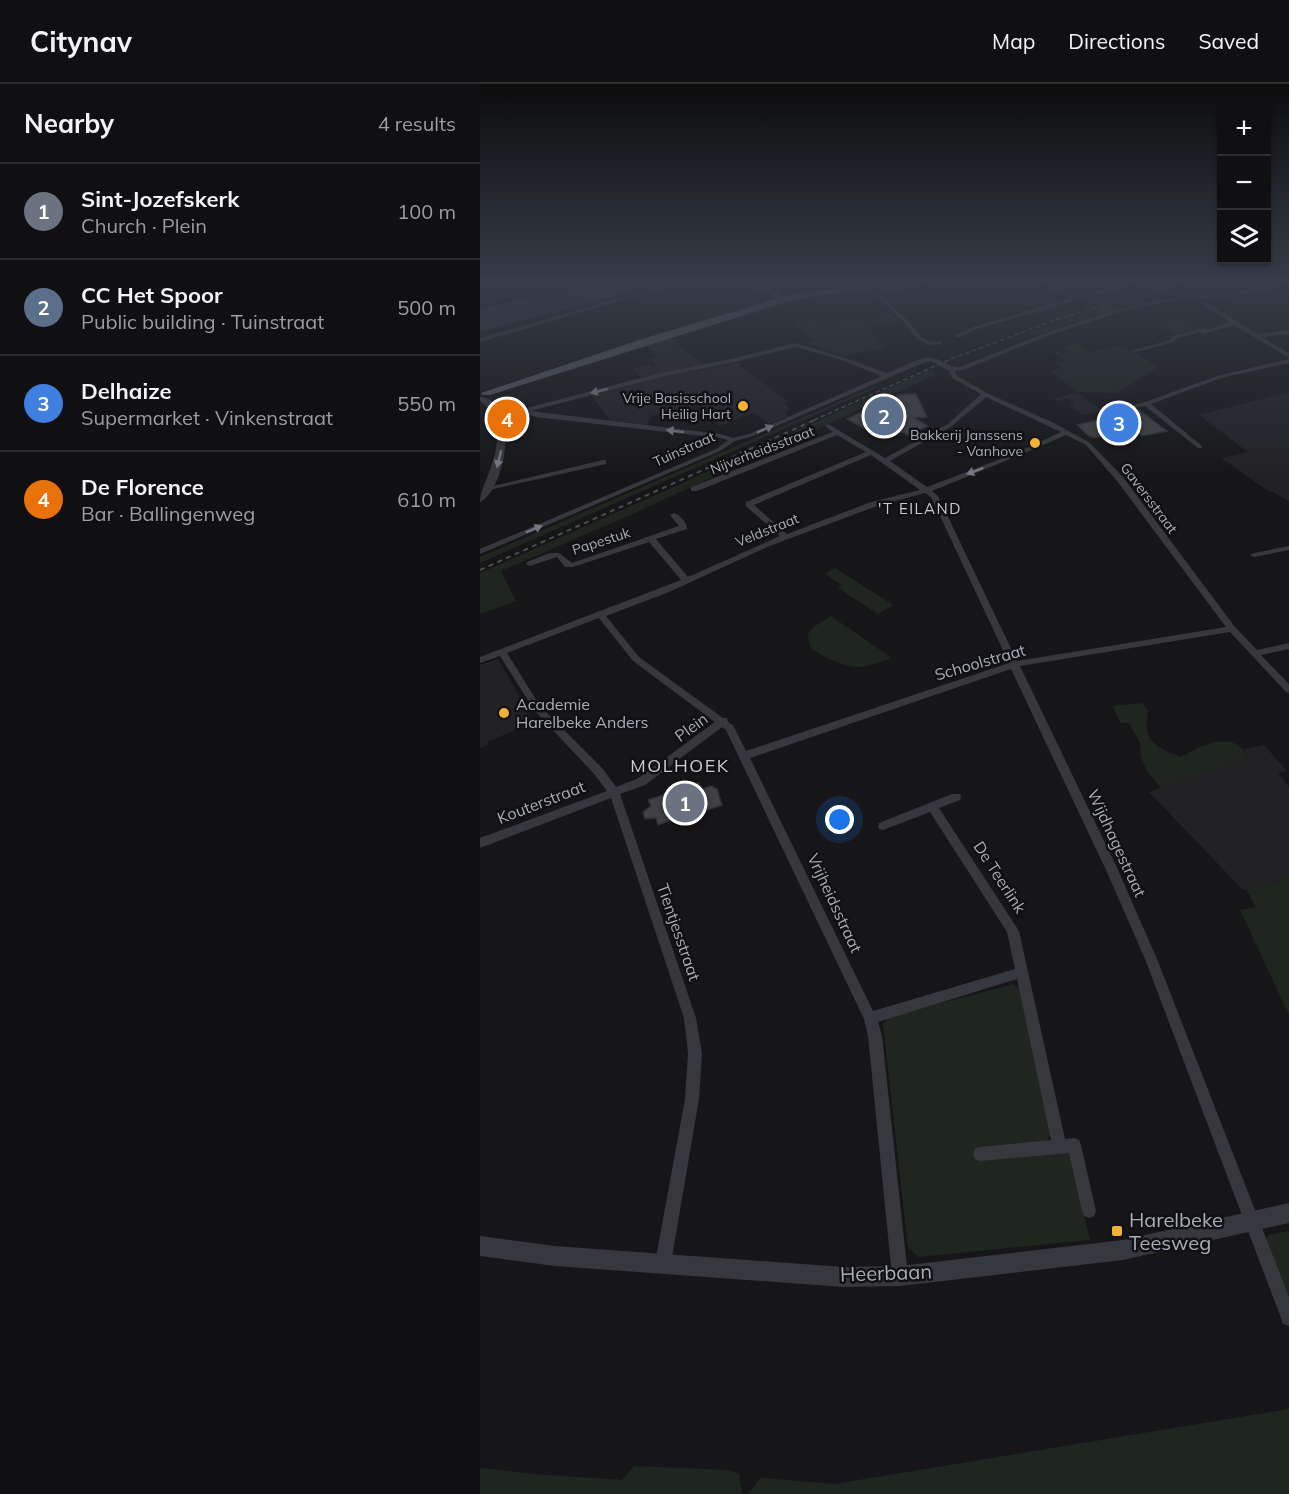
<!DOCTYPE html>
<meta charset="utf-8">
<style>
body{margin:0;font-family:Mulish,sans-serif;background:#1e1e20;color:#f1f3f6}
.controls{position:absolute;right:18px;top:18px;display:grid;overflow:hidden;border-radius:0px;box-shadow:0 2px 4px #0004}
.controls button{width:54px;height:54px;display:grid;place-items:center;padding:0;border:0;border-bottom:2px solid #303032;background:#101012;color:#f1f3f6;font:30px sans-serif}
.you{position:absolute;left:360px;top:736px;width:21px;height:21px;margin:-15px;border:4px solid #fff;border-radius:50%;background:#1a73e8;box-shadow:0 0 0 9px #1a73e833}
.badge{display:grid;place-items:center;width:39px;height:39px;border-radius:50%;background:#f2b134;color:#fff;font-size:20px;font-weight:700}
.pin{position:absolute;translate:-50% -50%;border:3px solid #fff;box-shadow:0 2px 6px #0006}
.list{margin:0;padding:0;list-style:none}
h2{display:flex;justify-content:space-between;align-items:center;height:78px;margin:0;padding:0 24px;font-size:26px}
h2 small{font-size:20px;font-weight:400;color:#9c9d9f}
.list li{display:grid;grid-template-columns:39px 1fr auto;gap:18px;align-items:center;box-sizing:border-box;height:96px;padding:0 24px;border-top:2px solid #303032}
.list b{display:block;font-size:22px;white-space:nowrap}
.list p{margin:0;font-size:20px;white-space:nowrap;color:#9c9d9f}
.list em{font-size:20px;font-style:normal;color:#9c9d9f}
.icon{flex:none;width:33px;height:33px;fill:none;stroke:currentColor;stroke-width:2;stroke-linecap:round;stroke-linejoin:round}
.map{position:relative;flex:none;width:809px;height:1410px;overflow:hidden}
header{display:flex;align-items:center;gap:36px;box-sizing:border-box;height:84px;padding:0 30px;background:#101012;border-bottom:2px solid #303032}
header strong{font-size:28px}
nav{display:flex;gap:33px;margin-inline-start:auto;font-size:21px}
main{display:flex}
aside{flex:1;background:#101012}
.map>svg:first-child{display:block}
.built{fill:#222225}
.green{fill:#1e261f}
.water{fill:#2c353c}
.building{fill:#404145;stroke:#303034;stroke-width:1.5}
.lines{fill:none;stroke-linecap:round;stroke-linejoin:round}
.minor{fill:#37383d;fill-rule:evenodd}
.tertiary{fill:#37383d;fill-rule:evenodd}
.secondary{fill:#45474d;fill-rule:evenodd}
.primary{fill:#53555c;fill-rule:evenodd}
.rail-far1{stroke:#4a4c52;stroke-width:1.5;stroke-dasharray:4.5 3;stroke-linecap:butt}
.rail{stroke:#4a4c52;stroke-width:2;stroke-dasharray:5 4.5;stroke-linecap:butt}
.oneway{fill:#757881}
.poi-dot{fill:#f2b134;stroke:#111113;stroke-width:2}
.labels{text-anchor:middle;stroke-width:5;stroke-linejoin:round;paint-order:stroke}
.far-poi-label{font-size:14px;fill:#a8adb8;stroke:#111113;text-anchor:end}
.far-street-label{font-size:14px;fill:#a8adb8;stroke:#111113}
.far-neighbourhood-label{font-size:15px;letter-spacing:1.5px;fill:#c9ccd4;stroke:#111113}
.street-label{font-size:16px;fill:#a8adb8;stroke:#111113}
.poi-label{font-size:16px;fill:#a8adb8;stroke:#111113;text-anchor:start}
.neighbourhood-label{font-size:18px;letter-spacing:1.5px;fill:#c9ccd4;stroke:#111113}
.near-poi-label{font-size:20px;fill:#a8adb8;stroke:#111113;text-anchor:start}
.near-street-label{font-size:20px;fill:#a8adb8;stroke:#111113}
</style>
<header>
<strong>Citynav</strong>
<nav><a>Map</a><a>Directions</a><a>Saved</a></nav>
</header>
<main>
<aside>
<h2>Nearby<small>4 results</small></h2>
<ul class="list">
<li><span class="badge" style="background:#6b7280">1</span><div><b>Sint-Jozefskerk</b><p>Church · Plein</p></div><em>100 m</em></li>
<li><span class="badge" style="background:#5c6f8a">2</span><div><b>CC Het Spoor</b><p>Public building · Tuinstraat</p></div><em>500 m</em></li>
<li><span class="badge" style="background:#3f7fe0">3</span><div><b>Delhaize</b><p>Supermarket · Vinkenstraat</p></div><em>550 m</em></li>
<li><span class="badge" style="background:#e8710a">4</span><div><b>De Florence</b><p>Bar · Ballingenweg</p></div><em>610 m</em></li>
</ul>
</aside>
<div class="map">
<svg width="809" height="1410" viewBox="0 0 809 1410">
<rect width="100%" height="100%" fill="#161618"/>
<g class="built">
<polygon points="42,196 111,196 60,208"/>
<polygon points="697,234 706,236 719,243 696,251 676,239"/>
<polygon points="193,254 197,257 196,260 224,280 161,293 152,285 169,280 173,283 178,282 170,275 179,272 166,262"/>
<polygon points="257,279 307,317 303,319 311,325 304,327 308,332 289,340 274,329 239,342 218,320 172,332 166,341 130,336 111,311 177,294"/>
<polygon points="597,308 623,327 603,331 589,320 594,319 589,314 576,317 573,315"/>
<polygon points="809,308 809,417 784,404 741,374 768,368 719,331"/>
<polygon points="18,575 54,638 7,658 8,661 0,664 0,581"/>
<polygon points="784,661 807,687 798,689 809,703 809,792 793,799 763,806 669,708 768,673 764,665"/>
</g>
<g class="green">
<polygon points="0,196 42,196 60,208 111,196 123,196 0,221"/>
<polygon points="669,210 679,214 614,231 554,252 548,249"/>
<polygon points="411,230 421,238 389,243 404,265 361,272 328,259 334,257 311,239 335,234 348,239 370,232 374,236"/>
<polygon points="591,260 598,260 612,268 642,261 678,283 637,309 597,308 570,287 582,284 577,279 586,277 573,268 578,267 583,270 588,268 581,263"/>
<polygon points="451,285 454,289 459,289 148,432 21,487 36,517 0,530 0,489 196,402"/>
<polygon points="395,302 398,303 0,479 0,473"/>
<polygon points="355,484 413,521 398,530 358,504 362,501 345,490"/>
<path d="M351 532 412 574C402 577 391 582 380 583 367 585 344 572 332 566L327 552 332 544Z"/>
<path d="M662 619 668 627C662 656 675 663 701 673 721 662 753 644 768 673L681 704 667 687 661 673 660 659 649 639H641L632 622Z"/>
<polygon points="809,792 809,931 760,826 776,823 766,805 793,799"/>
<polygon points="534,900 542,908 570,1051 566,1059 590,1067 610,1156 438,1173 428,1163 403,940 408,933"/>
<polygon points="809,1147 809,1223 785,1157 788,1151"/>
<polygon points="809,1325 809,1410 268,1410 281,1394 354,1400"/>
<polygon points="154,1382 248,1386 259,1390 262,1410 0,1410 0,1384 54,1390 142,1396"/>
</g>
<polygon class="water" points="138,196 195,196 0,248 0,242 11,240 0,241 0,224"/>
<g class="building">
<polygon points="436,310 447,333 434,334 448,342 428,351 410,344 396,351 367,335 405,316 421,325 417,311"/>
<polygon points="659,326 687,347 662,352 652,344 616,354 609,352 597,341"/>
<polygon points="219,699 222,705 231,702 237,705 242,721 222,728 221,725 178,741 176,734 165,735 163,728 171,722 168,716 197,706 196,704 204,701"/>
</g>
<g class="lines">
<g class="minor">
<polygon points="203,196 212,196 0,258 0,254"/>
<path d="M262 196H268L284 207 298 209C284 214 273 205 262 196Z"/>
<polygon points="444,196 453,196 429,204 395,207 427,235 441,253 449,257 462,258 462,260 448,261 437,255 423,237 387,204 396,198 399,200 393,204 429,200"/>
<polygon points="556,196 563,196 597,213 654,196 677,196 659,198 497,245 480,253 476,253 476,251 493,243 592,214"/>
<path d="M809 196V200L750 213 739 215 715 214 664 222 636 229 570 251 483 286 475 287 477 292 507 309 576 340 610 359 643 393 755 543 777 566 809 559V565L781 571 809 600V609L806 608 750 548 540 582 638 786 677 875 809 1213V1242L803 1240 801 1234 665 875 626 786 531 585 270 674 393 927 535 885 527 848 450 728 403 746 399 745 398 742 399 739 472 710H480L481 713 480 716 459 724 539 847 585 1055 594 1054 599 1056 601 1061 616 1127 614 1132 609 1134 604 1132 602 1127 589 1069 500 1077 495 1075 493 1070 495 1065 500 1063 571 1056 537 895 398 938 402 952 428 1192 426 1198 420 1200 414 1198 412 1192 388 952 384 935 246 646 242 643 165 701 140 710 216 934 222 969 219 1015 191 1179 188 1184 183 1187 178 1184 175 1179 205 1015 208 969 204 934 131 714 0 764V754L127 707 115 691 54 626 20 572 0 579V573L201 496 169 458 93 483H85L77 473 50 482 46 480 47 478 70 469H79L92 479 199 442 190 431 194 429C199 430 208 440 207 445L176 455 208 493 300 452 266 422V418L386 368 357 351 217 407H211V403L353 348 345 342 348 340 405 374 468 340 501 310 472 294 469 287 451 277 443 279 273 352 255 357 240 367 0 470V465L236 365 248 356 240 354 56 333 43 329 20 332 17 330 20 328 43 325 180 289 255 274 316 259 365 274 407 289C419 285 442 271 453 274 464 276 466 283 480 283L566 249 632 227 664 219 715 210 739 212 750 210ZM316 263 361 276 402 292 269 350 253 354 241 350 50 327 181 293 255 278ZM506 313 581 348 536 369 447 403 410 377 472 342ZM586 351 606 361 637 397 746 543 537 577 458 412 452 407 540 371ZM391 371 440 406 391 418 307 450 274 421ZM445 409 451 413 529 579 266 667 253 641 248 638 247 634H243L159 573 126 532 189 508 287 463 397 422ZM119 534 153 577 235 638 157 695 136 703 123 685 60 622 27 569Z"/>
<polygon points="725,218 778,250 809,246 809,250 782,253 809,269 809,274 754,241 723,250 720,248 697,254 694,258 656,268 651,267 690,256 693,252 716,246 717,244 728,245 751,238 723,221 723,219"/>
<polygon points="809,275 809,279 741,294 671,320 722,362 722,364 718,364 665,322 644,326 641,324 665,318 737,292"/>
<polygon points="123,376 126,376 126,380 9,406 5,404"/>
<polygon points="809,462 809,466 774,473 770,471 774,469"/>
</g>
<g class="tertiary">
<path d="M0 313C41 315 26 406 0 418 0 407 5 401 8 391 18 367 25 333 0 317Z"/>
<polygon points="809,1119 809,1139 643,1176 420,1202 364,1203 75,1182 0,1172 0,1152 75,1162 364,1183 420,1182 643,1156"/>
</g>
<polygon class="secondary" points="273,196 282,196 308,216 301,218"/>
<polygon class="primary" points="413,196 437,196 433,199 316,215 10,311 2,311 1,309 162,255 312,210"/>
<polyline class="rail-far1" points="334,336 471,275 578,235 711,196"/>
<polyline class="rail" points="0,486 337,335"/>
</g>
<defs><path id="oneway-solid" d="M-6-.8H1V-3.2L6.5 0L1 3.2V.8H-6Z" transform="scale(1.5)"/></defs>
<g class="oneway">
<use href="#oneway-solid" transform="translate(119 307) rotate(166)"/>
<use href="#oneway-solid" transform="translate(285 345) rotate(-23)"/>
<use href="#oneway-solid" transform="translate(195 347) rotate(-173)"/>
<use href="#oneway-solid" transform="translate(19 375) rotate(104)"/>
<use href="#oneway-solid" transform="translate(495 387) rotate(159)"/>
<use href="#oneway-solid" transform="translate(54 445) rotate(-23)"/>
</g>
<linearGradient id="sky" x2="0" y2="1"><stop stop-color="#0c0c0d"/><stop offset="0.5" stop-color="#363c48"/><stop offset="1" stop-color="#363c48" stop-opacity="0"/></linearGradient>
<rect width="809" height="393" fill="url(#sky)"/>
<g class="poi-dot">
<circle cx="263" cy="322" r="6"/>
<circle cx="555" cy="359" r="6"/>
<circle cx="24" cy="629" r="6"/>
<rect x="631" y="1141" width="12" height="12" rx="3"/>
</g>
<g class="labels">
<g class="far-poi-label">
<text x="251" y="319">Vrije Basisschool<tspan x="251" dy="16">Heilig Hart</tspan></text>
<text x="543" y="356">Bakkerij Janssens<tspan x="543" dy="16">- Vanhove</tspan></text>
</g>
<g class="far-street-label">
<text transform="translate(204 365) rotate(-24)" y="5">Tuinstraat</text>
<text transform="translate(282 366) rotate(-21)" y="5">Nijverheidsstraat</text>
<text transform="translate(669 414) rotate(53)" y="5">Gaversstraat</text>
<text transform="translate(287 446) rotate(-22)" y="5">Veldstraat</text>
<text transform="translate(121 457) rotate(-18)" y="5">Papestuk</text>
</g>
<g class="far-neighbourhood-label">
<text x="440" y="430">'T EILAND</text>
</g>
<g class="street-label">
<text transform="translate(500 578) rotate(-16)" y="6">Schoolstraat</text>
<text transform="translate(211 643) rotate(-36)" y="6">Plein</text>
<text transform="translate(61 718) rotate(-21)" y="6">Kouterstraat</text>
<text transform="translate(637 759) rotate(65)" y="6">Wijdhagestraat</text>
<text transform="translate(520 793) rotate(57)" y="6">De Teerlink</text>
<text transform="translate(355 819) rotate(65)" y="6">Vrijheidsstraat</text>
<text transform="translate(199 848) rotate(71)" y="6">Tientjesstraat</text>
</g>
<g class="poi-label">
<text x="36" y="626">Academie<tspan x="36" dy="18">Harelbeke Anders</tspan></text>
</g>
<g class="neighbourhood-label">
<text x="200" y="688">MOLHOEK</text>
</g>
<g class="near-poi-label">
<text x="649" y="1143">Harelbeke<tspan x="649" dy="23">Teesweg</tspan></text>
</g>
<g class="near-street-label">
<text transform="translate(406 1189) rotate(-2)" y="7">Heerbaan</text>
</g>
</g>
</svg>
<div class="controls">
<button>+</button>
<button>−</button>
<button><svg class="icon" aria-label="layers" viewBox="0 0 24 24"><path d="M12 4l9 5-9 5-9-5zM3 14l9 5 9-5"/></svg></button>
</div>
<div class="you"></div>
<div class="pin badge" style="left:205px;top:719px;background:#6b7280">1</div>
<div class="pin badge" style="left:404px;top:332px;background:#5c6f8a">2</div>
<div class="pin badge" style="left:639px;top:339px;background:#3f7fe0">3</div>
<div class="pin badge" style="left:27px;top:335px;background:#e8710a">4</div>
</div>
</main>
